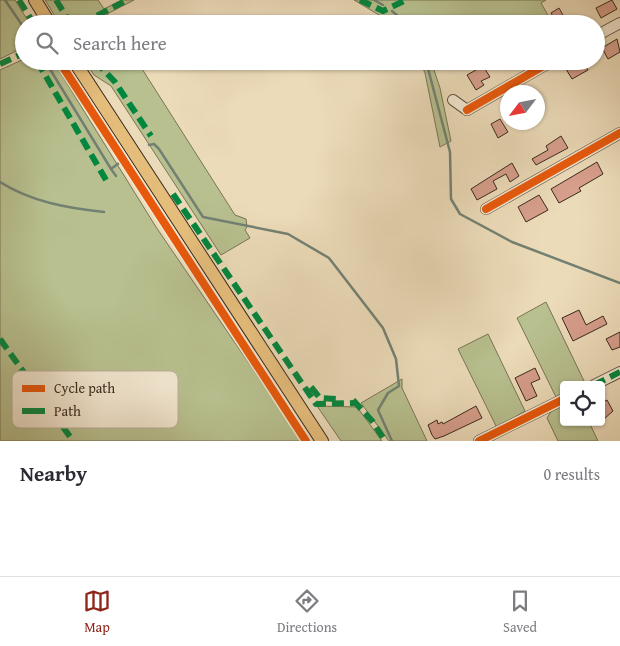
<!DOCTYPE html>
<style>
body{margin:0;font-family:"Gentium Book Plus",serif;background:#f2f2f3;color:#2b2b33}
.controls{position:absolute;right:15px;bottom:15px;display:grid;overflow:hidden;border-radius:5px;box-shadow:0 1px 4px #0004}
.controls button{width:45px;height:45px;display:grid;place-items:center;padding:0;border:0;border-bottom:1px solid #e1e1e2;background:#fff;color:#2b2b33;font:25px sans-serif}
.compass{position:absolute;left:500px;top:85px;width:45px;height:45px;border-radius:50%;background:#fff;box-shadow:0 1px 4px #0004;rotate:238deg}
.list{margin:0;padding:0;list-style:none}
h2{display:flex;justify-content:space-between;align-items:center;height:65px;margin:0;padding:0 20px;font-size:21px}
h2 small{font-size:16px;font-weight:400;color:#7c7c81}
.icon{flex:none;width:28px;height:28px;fill:none;stroke:currentColor;stroke-width:2;stroke-linecap:round;stroke-linejoin:round}
.map{position:relative;flex:none;width:620px;height:441px;overflow:hidden}
.search{position:absolute;background:#fff;box-shadow:0 1px 4px #0004;left:15px;right:15px;top:15px;height:55px;display:flex;align-items:center;gap:12px;box-sizing:border-box;padding:0 18px;border-radius:28px;color:#7c7c81;font-size:19px}
.sheet{height:135px;background:#fff}
nav{display:flex;justify-content:space-around;align-items:center;box-sizing:border-box;height:70px;border-top:1px solid #e1e1e2;background:#fff;font-size:14px;color:#7c7c81}
nav a{display:grid;justify-items:center;gap:2px}
nav .on{color:#8f2418}
.map>svg:first-child{display:block}
.green{fill:#b8c08f;stroke:#797557}
.lines{fill:none;stroke-linecap:round;stroke-linejoin:round}
.stream{stroke:#738173;stroke-width:2.5}
.building{fill:#d79f8c;stroke:#3a2a1f}
.minor-casing{stroke:#665646;stroke-width:12}
.major-casing{stroke:#3a2a1f;stroke-width:14}
.minor{stroke:#f3e8d2;stroke-width:10}
.major{stroke:#e6be7c;stroke-width:12}
.quiet{stroke:#00873e;stroke-width:6;stroke-dasharray:12 6;stroke-linecap:butt}
.cycleway-casing{stroke:#f3e8d2;stroke-width:11}
.cycleway{stroke:#e8590c;stroke-width:8}
.key{fill:#f3e8d2;stroke:#bcaf9c;stroke-width:1}
.key-label{font-size:14px;fill:#3a2a1f}
</style>
<div class="map">
<svg width="620" height="441" viewBox="0 0 620 441">
<rect width="100%" height="100%" fill="#ecdbb9"/>
<filter id="stains"><feTurbulence type="fractalNoise" baseFrequency=".004" numOctaves="4"/><feColorMatrix values="0 0 0 0 .2 0 0 0 0 .09 0 0 0 0 .02 0 0 0 .5 -.17"/></filter>
<radialGradient id="worn" r=".72"><stop offset=".6" stop-color="#630" stop-opacity="0"/><stop offset="1" stop-color="#630" stop-opacity=".3"/></radialGradient>
<g class="green">
<polygon points="0,0 15,0 30,24 24,24 24,54 20,49 0,59"/>
<polygon points="45,0 98,0 104,9 122,0 134,0 107,14 113,24 60,24"/>
<polygon points="354,0 546,0 541,3 553,24 512,24 509,19 501,24 394,24"/>
<polygon points="24,59 24,61 53,61 156,227 302,441 0,441 0,70"/>
<polygon points="84,61 137,61 235,215 246,219 247,227 245,230 250,238 221,255 111,86 94,75"/>
<polygon points="420,61 431,61 440,88 451,141 440,147 425,73"/>
<polygon points="546,302 585,383 564,385 564,394 556,397 517,318"/>
<polygon points="488,334 525,411 497,428 458,349"/>
<polygon points="402,379 402,388 427,441 389,441 361,403"/>
<polygon points="564,405 564,422 589,422 598,441 558,441 547,418 552,410"/>
<polygon points="317,406 357,407 382,441 341,441"/>
</g>
<g class="lines">
<g class="stream">
<polyline points="5,0 24,28"/>
<polyline points="374,0 383,5"/>
<polyline points="392,11 407,24"/>
<polyline points="45,61 111,169"/>
<polyline points="426,61 450,152 451,199 460,214 512,242 620,283"/>
<polyline points="149,145 154,144 159,149 203,217 288,234 329,258 383,328 396,359 399,386 388,393 378,410 392,441"/>
<polyline points="116,176 111,169 119,163"/>
<path d="M0 182C32 202 67 208 104 212"/>
</g>
</g>
<g class="building">
<polygon points="612,0 617,9 601,18 596,8"/>
<polygon points="559,8 568,24 557,24 551,13"/>
<polygon points="617,39 620,52 608,59 602,48"/>
<polygon points="579,61 583,61 588,70 572,79 566,69"/>
<polygon points="483,66 490,77 481,81 484,85 476,90 467,75"/>
<polygon points="500,119 508,132 498,138 491,124"/>
<polygon points="561,136 568,148 536,165 532,159 548,150 546,146"/>
<polygon points="597,162 603,174 579,188 581,191 559,203 551,189"/>
<polygon points="512,163 519,176 510,182 506,174 493,181 497,189 477,200 471,189"/>
<polygon points="539,195 548,210 526,222 518,207"/>
<polygon points="579,310 586,325 603,316 607,324 573,341 562,318"/>
<polygon points="620,332 620,347 612,350 606,339"/>
<polygon points="535,368 540,379 531,383 537,396 526,401 515,378"/>
<polygon points="607,400 613,411 604,419 601,418 601,403"/>
<polygon points="476,406 482,418 444,436 435,439 432,435 428,425 437,420 438,424 442,422 443,424"/>
</g>
<g class="lines">
<g class="minor-casing">
<g id="minor">
<polyline points="596,36 620,23"/>
<polyline points="453,100 467,110 552,61"/>
<polyline points="486,209 620,133"/>
<polyline points="594,385 620,372"/>
<polyline points="479,441 564,399"/>
</g>
</g>
<g class="major-casing">
<g id="major">
<polyline points="35,0 50,24"/>
<polyline points="74,61 322,441"/>
</g>
</g>
<use href="#minor" class="minor"/>
<use href="#major" class="major"/>
<g class="quiet">
<polyline points="19,0 34,24"/>
<polyline points="56,0 71,24"/>
<polyline points="360,0 383,11 406,0"/>
<polyline points="81,24 127,0"/>
<polyline points="37,61 106,180"/>
<polyline points="95,61 115,82 151,136"/>
<polyline points="0,64 24,53"/>
<polyline points="173,194 316,404 355,403"/>
<polyline points="0,339 73,441"/>
<polyline points="594,385 620,372"/>
<polyline points="311,387 320,398 336,399"/>
<polyline points="353,400 373,422 385,441"/>
</g>
<g class="cycleway-casing">
<g id="cycleway">
<polyline points="59,61 306,441"/>
<polyline points="467,110 552,61"/>
<polyline points="486,209 620,133"/>
<polyline points="479,441 564,399"/>
</g>
</g>
<use href="#cycleway" class="cycleway"/>
</g>
<rect x="12" y="371" width="166" height="57" rx="8" class="key"/>
<rect x="22" y="385" width="23" height="7" fill="#e8590c"/>
<rect x="22" y="408" width="23" height="6" fill="#00873e"/>
<g class="key-label">
<text x="54" y="393">Cycle path</text>
<text x="54" y="416">Path</text>
</g>
<rect width="100%" height="100%" filter="url(#stains)"/>
<rect width="100%" height="100%" fill="url(#worn)"/>
</svg>
<div class="controls">
<button><svg class="icon" aria-label="locate" viewBox="0 0 24 24"><circle cx="12" cy="12" r="6"/><path d="M12 2v4M12 18v4M2 12h4M18 12h4"/></svg></button>
</div>
<svg class="compass" viewBox="-18 -18 36 36"><path d="M0-13l5 13h-10z" fill="#e53935"/><path d="M0 13l5-13h-10z" fill="#7c7c81"/></svg>
<div class="search"><svg class="icon" aria-label="search" viewBox="0 0 24 24"><circle cx="10" cy="10" r="6"/><path d="M15 15l6 6"/></svg>Search here</div>
</div>
<section class="sheet">
<h2>Nearby<small>0 results</small></h2>
<ul class="list">
</ul>
</section>
<nav>
<a class="on"><svg class="icon" aria-label="map" viewBox="0 0 24 24"><path d="M3 6l6-2 6 2 6-2v14l-6 2-6-2-6 2zM9 4v14M15 6v14"/></svg>Map</a>
<a><svg class="icon" aria-label="directions" viewBox="0 0 24 24"><path d="M12 3l9 9-9 9-9-9zM9 14v-3h6M13 9l2 2-2 2"/></svg>Directions</a>
<a><svg class="icon" aria-label="saved" viewBox="0 0 24 24"><path d="M7 4h10v16l-5-4-5 4z"/></svg>Saved</a>
</nav>
